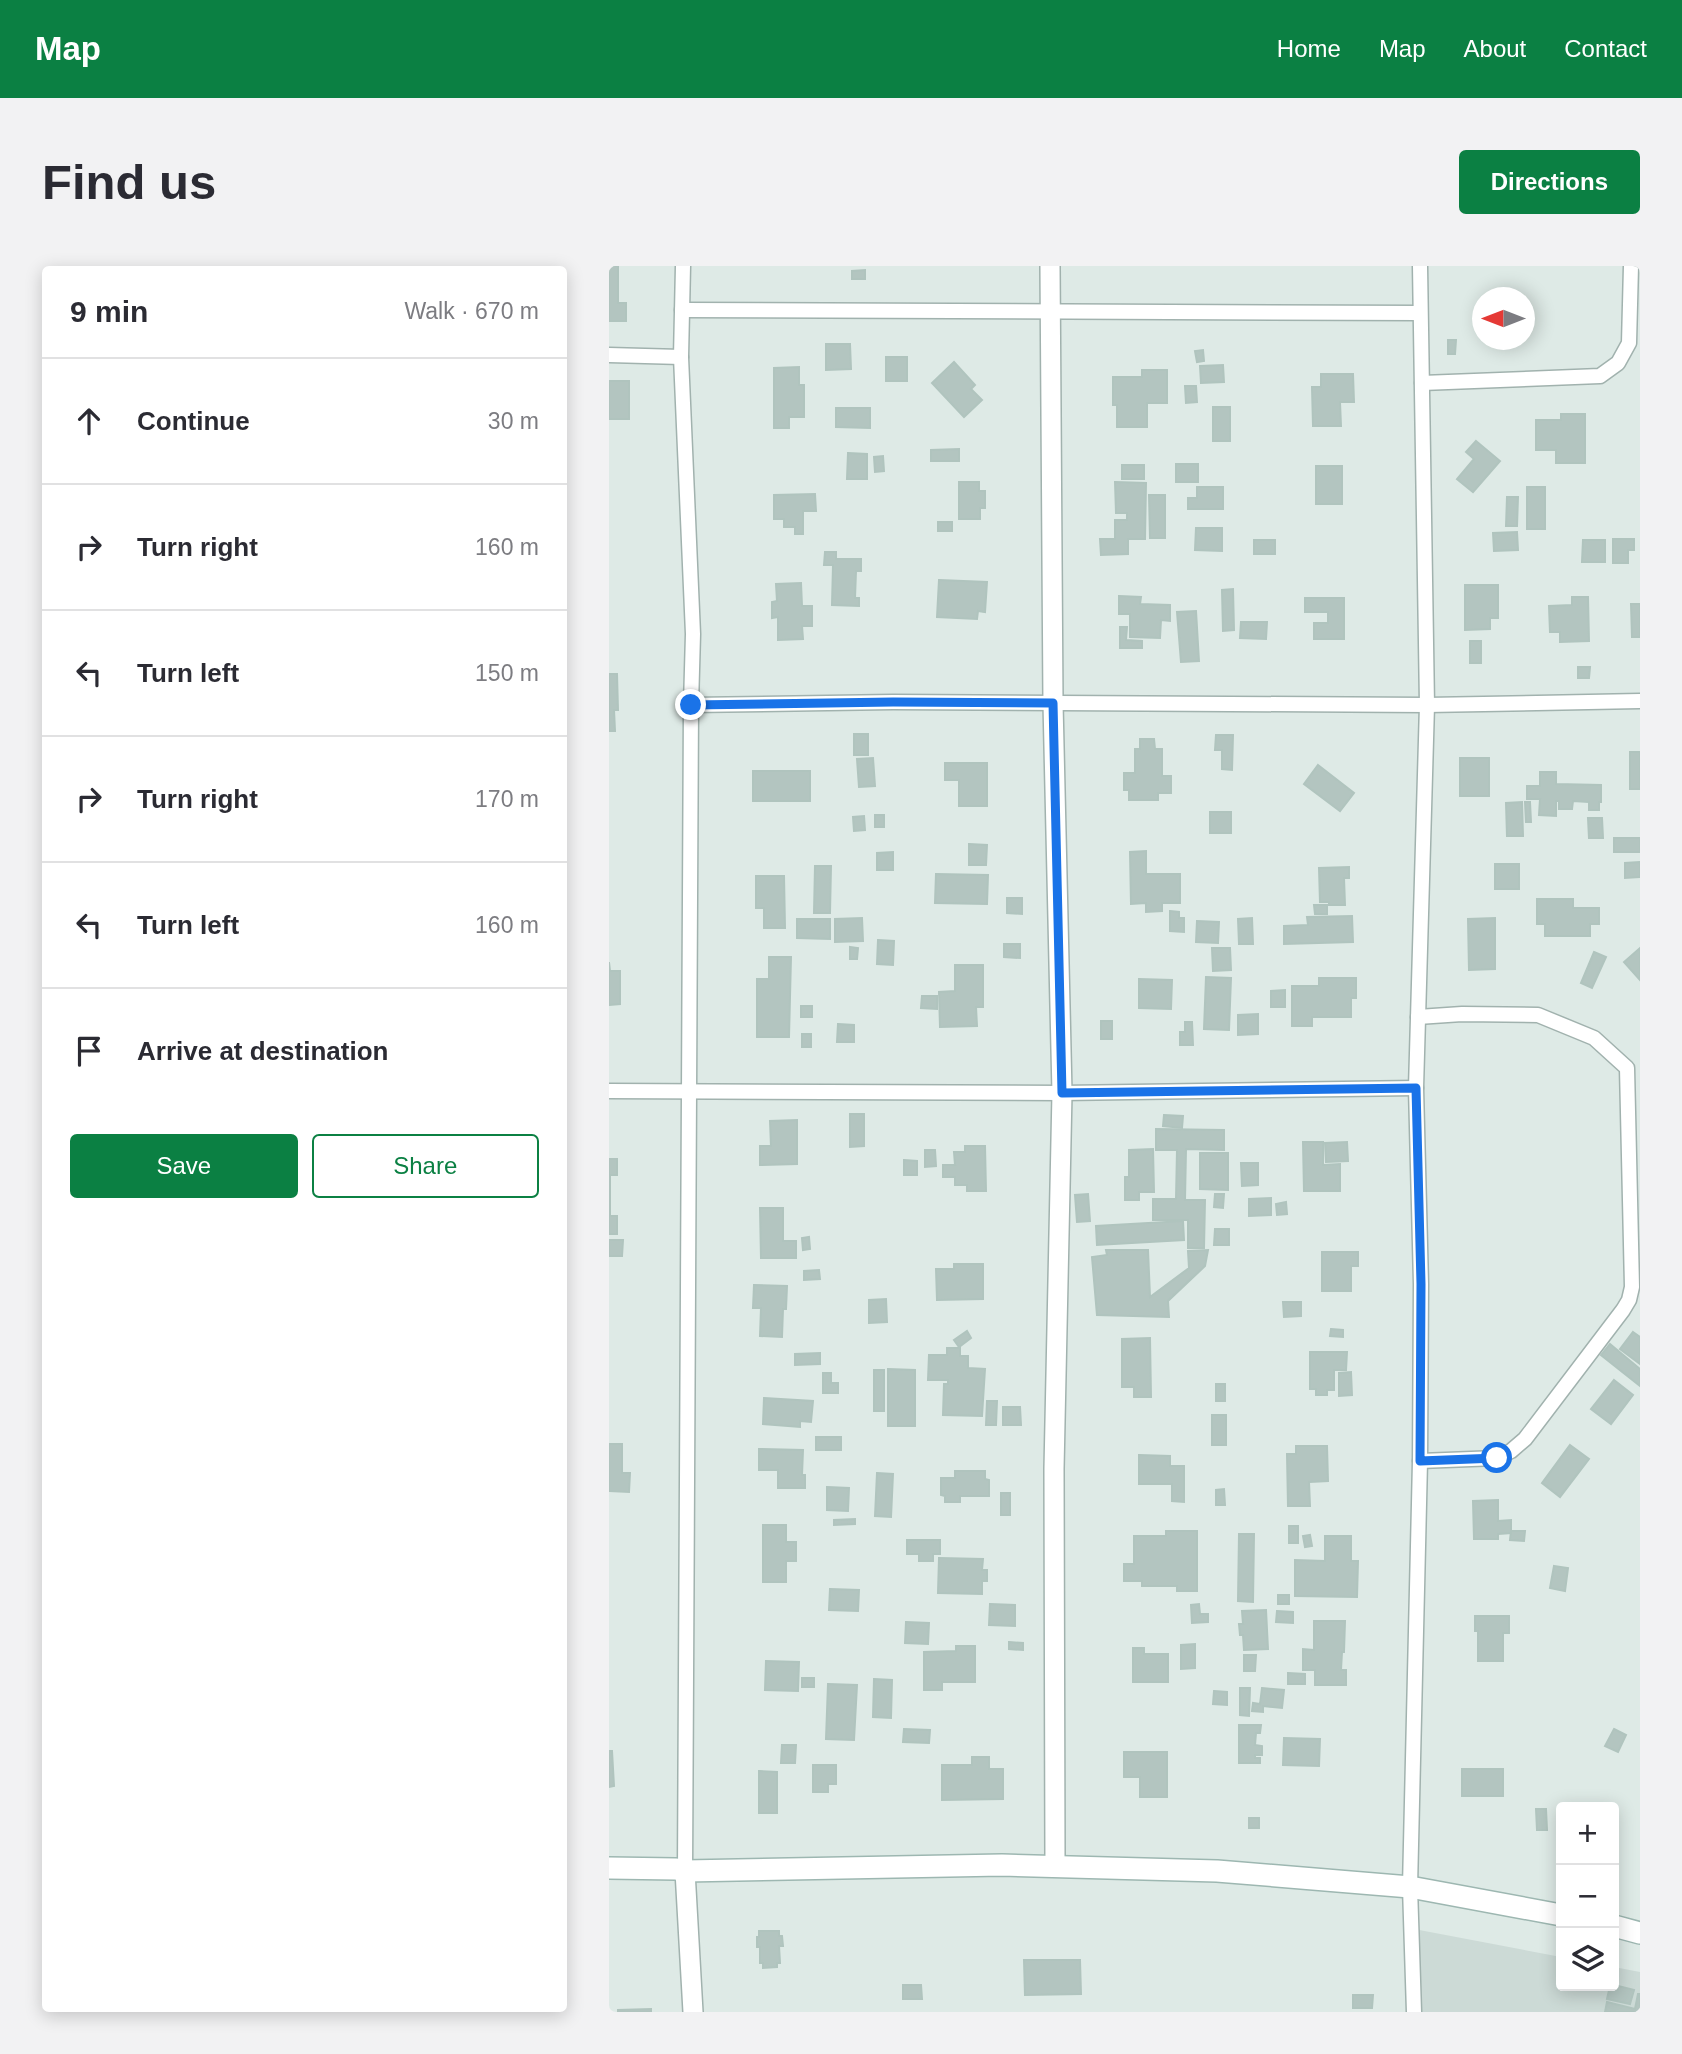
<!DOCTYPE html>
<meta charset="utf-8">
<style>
body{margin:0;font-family:Arial,sans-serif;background:#f2f2f3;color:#2b2b33}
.controls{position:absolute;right:21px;bottom:21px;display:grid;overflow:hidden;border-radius:7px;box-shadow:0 4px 18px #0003}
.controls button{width:63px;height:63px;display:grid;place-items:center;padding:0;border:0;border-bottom:2px solid #e1e1e2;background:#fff;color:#2b2b33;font:35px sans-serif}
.compass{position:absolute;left:863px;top:21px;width:63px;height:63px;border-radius:50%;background:#fff;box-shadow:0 4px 18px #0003;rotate:270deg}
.stop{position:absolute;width:21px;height:21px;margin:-16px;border:5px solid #1a73e8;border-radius:50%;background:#fff}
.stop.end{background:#1a73e8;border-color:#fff;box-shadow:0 2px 7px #0008}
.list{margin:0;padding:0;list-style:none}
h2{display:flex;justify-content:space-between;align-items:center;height:91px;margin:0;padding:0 28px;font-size:30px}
h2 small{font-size:23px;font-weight:400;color:#7c7c81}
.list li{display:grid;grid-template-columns:46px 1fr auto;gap:21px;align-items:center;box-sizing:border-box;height:126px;padding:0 28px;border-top:2px solid #e1e1e2}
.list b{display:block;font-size:26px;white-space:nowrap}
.list em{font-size:23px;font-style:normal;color:#7c7c81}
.actions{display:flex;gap:14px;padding:21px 28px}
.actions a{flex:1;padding:16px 0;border:2px solid #0b8043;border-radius:7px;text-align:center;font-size:24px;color:#0b8043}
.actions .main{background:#0b8043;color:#fff}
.icon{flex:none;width:38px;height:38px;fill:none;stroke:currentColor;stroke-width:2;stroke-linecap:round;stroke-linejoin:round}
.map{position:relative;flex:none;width:1031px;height:1746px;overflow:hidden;border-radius:7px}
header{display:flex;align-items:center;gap:42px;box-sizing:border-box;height:98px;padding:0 35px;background:#0b8043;color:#fff}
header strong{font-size:33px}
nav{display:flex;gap:38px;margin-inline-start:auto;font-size:24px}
.intro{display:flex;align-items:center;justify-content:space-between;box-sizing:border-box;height:168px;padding:0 42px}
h1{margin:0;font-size:49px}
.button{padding:18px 32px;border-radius:7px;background:#0b8043;color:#fff;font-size:24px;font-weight:700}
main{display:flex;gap:42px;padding:0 42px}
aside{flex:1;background:#fff;border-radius:7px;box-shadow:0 4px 18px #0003}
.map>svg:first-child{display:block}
.built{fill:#ccdad6}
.building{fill:#b3c5c0;stroke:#b0c4be;stroke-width:2}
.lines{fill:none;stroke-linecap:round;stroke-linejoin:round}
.minor-casing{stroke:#a1b2ae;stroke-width:17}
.tertiary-casing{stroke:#a1b2ae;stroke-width:22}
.secondary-casing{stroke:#9db7b1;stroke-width:24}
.minor{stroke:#fff;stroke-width:14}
.tertiary{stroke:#fff;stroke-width:19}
.secondary{stroke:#fff;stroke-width:21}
.route{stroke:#1a73e8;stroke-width:9}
</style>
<header>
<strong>Map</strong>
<nav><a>Home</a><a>Map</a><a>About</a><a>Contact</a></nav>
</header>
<div class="intro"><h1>Find us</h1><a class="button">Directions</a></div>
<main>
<aside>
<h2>9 min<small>Walk · 670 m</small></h2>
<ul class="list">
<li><svg class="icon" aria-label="ahead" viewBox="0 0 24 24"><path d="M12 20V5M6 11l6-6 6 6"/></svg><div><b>Continue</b></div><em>30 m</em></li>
<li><svg class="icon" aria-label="right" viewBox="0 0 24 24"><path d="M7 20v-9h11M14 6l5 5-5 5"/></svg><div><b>Turn right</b></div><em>160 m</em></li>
<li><svg class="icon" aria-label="left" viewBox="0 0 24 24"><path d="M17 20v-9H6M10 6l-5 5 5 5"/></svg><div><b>Turn left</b></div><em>150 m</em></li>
<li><svg class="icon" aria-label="right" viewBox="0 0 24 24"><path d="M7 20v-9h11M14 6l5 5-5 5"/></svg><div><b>Turn right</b></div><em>170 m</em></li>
<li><svg class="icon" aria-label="left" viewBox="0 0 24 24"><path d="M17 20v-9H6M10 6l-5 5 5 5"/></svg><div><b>Turn left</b></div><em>160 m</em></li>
<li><svg class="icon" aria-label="arrive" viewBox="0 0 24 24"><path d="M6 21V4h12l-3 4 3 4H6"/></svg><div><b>Arrive at destination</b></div></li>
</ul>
<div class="actions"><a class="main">Save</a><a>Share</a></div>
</aside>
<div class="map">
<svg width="1031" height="1746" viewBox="0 0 1031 1746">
<rect width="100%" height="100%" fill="#deeae6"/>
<polygon class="built" points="805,1663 952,1691 952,1720 1005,1720 1005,1701 1031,1706 1031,1746 810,1746"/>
<g class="building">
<polygon points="0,0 9,0 9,37 17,37 17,55 0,55"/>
<polygon points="256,4 256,13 243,13 243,5"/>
<polygon points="839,74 847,74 846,88 839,88"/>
<polygon points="217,78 241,78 242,103 217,104"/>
<polygon points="594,84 595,95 588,96 586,85"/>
<rect x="277" y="91" width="21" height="24"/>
<polygon points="345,96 366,119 362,123 373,134 355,151 323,117"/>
<polygon points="614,99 615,116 592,117 591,100"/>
<polygon points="190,101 190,119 195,119 195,151 180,151 180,162 165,162 165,102"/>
<polygon points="533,104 558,104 558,137 538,137 538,161 508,161 508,139 504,139 504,111 533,111"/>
<polygon points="712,108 744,108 745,136 731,136 732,160 704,160 703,121 712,121"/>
<rect x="0" y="115" width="20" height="38"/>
<polygon points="576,120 587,120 588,136 577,137"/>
<rect x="604" y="141" width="17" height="34"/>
<polygon points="227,142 261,142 261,162 227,161"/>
<polygon points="952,148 976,148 976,197 947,197 947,184 927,184 927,154 952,154"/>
<polygon points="867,175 891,195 864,226 848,213 865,193 857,186"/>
<polygon points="350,183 350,195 322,195 322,184"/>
<polygon points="239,187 258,188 258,213 238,213"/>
<polygon points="274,190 275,205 266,206 265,191"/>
<rect x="567" y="198" width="22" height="18"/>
<rect x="513" y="199" width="22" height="14"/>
<rect x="707" y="200" width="26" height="38"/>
<polygon points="350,216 370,216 370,225 376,225 376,242 371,242 371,253 350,253"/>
<polygon points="506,216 537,217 536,273 519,273 519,288 492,289 491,273 506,273 506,254 518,254 518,247 507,247"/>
<polygon points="588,221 614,221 614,243 579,243 579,232 588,232"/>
<rect x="918" y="221" width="18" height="42"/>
<polygon points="206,228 207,245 194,245 194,268 186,268 186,261 175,261 175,253 165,253 165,229"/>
<polygon points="540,229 556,229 556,272 541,272"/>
<polygon points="898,231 909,231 908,260 897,260"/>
<rect x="329" y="256" width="14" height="9"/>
<polygon points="587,262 613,262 613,285 586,284"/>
<polygon points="908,266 909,284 885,285 884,267"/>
<polygon points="1004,273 1025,273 1025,284 1019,284 1019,297 1004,297"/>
<rect x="645" y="274" width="21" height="14"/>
<polygon points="974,274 996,274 996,296 973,296"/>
<polygon points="216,286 227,286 227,293 252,293 252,305 247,305 246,332 250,332 250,340 223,339 224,299 215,299"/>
<polygon points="330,314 378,316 376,346 369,345 368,353 328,351"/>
<polygon points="192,317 193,340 203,340 203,360 193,360 194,373 169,374 169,351 163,352 163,336 168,335 167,318"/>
<polygon points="856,319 889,319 889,352 881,352 881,363 856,364"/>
<polygon points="624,323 625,364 614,365 613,324"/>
<polygon points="510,330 532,331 531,338 561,339 561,355 552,354 551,372 521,371 521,348 510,348"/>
<polygon points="963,331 979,331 980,375 951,376 951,366 941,366 940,340 963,339"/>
<polygon points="696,332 735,332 735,373 705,373 705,357 719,357 719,346 696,346"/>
<polygon points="1022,338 1031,338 1031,371 1023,371"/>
<polygon points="587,345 590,395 572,396 568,346"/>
<polygon points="632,356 658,356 657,373 631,372"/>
<polygon points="511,361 518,361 517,374 533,375 533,382 511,382"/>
<rect x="861" y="375" width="11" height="22"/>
<polygon points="969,401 981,401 980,412 969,412"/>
<polygon points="0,408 8,408 9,444 5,444 6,465 0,465"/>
<rect x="245" y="468" width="14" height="21"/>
<polygon points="607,469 624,469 623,504 613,503 613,484 606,484"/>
<polygon points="531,473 545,473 546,483 553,483 553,510 562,510 562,527 549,527 549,534 520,534 520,524 515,524 515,507 526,507 526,483 531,483"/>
<rect x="1021" y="486" width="10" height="37"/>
<polygon points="264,492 266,520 250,521 248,493"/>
<rect x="851" y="492" width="29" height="38"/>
<polygon points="336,497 378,497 378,540 350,540 350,514 336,514"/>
<polygon points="709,499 745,527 731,545 695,518"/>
<rect x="144" y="505" width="57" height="30"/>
<polygon points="931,506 947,506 947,518 992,519 992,536 990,536 990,544 980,544 980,536 964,535 963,543 950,543 950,535 947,535 947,550 930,549 931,533 918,533 918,520 931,520"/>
<polygon points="913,536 914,570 898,570 897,537"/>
<polygon points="916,536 921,536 922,556 917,556"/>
<rect x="601" y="546" width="21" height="21"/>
<rect x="266" y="549" width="9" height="12"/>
<polygon points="255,550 256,564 245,565 244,551"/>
<polygon points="979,552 993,552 994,572 980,572"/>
<rect x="1005" y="572" width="26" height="14"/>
<polygon points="360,578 378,579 377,599 360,599"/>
<polygon points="537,585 537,608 571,608 571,637 553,637 553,645 537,646 537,637 522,638 521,586"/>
<polygon points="284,586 284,604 268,604 268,587"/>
<polygon points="1031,596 1031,611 1016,612 1016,597"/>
<rect x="886" y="598" width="24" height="25"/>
<polygon points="206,600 222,600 221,647 205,647"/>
<polygon points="740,601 740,612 735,612 736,639 720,639 720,636 711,636 710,602"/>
<polygon points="327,608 379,609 378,638 326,637"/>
<polygon points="147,610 175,610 176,662 155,662 155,642 147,642"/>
<polygon points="398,632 413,632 413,648 398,647"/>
<polygon points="928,633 964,633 964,642 990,642 990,658 981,658 981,670 936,670 936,658 928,658"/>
<polygon points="705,639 718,639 718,648 706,648"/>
<polygon points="561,645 570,646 570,652 575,652 575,666 561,665"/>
<polygon points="743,650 744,676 675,678 675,660 699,659 698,651"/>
<polygon points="253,652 254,675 226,676 226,653"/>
<polygon points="643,652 644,678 630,678 629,653"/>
<polygon points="886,652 886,703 860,704 859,653"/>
<polygon points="188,653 221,653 221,673 188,672"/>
<polygon points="588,655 610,656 609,677 587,676"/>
<polygon points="269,674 285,675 284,699 268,698"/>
<polygon points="395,678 411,678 411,692 395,691"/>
<polygon points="241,681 249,682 248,693 241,693"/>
<polygon points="603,682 621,682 622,704 604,705"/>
<polygon points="1031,682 1031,714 1015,696"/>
<polygon points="985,686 997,691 983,722 972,717"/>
<polygon points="160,691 182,691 180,771 148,771 148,713 160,713"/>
<polygon points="0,696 1,705 11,705 11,738 0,739"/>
<polygon points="346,699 374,699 374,741 367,741 368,760 331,761 330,726 346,725"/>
<polygon points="597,711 622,712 620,764 595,763"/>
<polygon points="710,712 747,712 747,732 742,732 742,751 703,751 703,760 683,760 683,720 710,720"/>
<polygon points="530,713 563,714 562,743 530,742"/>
<polygon points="676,724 676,741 662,741 662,725"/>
<polygon points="313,730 328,730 328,743 312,742"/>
<rect x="192" y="740" width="11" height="11"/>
<polygon points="649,748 649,768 629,769 629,749"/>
<rect x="492" y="755" width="11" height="18"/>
<polygon points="576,756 583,756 584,779 571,779 571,766 576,766"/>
<polygon points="229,758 245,759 245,776 228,776"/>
<rect x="193" y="768" width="9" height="13"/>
<polygon points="241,848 255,848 255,880 241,881"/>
<polygon points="555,849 574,850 573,862 554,860"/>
<polygon points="188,854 188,898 151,899 151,880 162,880 161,855"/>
<polygon points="547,863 615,864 615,884 577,883 576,934 596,934 595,982 579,982 579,954 544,954 544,933 567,933 568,884 547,884"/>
<polygon points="694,876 714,876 714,899 731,898 731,925 695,925"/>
<polygon points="738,876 739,895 717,896 716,877"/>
<polygon points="356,880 376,880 377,925 358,925 358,919 346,919 346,911 334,911 334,899 346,899 345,886 356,886"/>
<polygon points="544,883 545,926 530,926 530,934 516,934 516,911 520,911 520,884"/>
<polygon points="316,884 326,884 327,900 316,901"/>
<polygon points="591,887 619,887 619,924 591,923"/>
<polygon points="0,893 8,893 8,909 1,909 1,950 8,950 8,968 0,968"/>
<polygon points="295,894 308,895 308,909 295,909"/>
<polygon points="632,897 649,897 649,919 633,920"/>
<polygon points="479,928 481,955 468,956 466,929"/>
<polygon points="606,928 615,928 614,942 605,941"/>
<polygon points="662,932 662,949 640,950 640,933"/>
<polygon points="677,936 678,948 668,949 667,938"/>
<polygon points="151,942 174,942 174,975 187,975 187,992 152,992"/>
<polygon points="574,955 575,974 488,979 487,960"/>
<polygon points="606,963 620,963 620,979 605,979"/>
<polygon points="200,971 201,983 194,984 193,972"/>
<polygon points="0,974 14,974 13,990 0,990"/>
<polygon points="497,984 539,984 541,1031 580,1002 579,985 599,984 596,1000 559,1035 560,1051 488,1049 483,991 498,989"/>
<polygon points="713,986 749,986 749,1000 742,1000 742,1025 713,1025"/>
<polygon points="345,998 374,998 374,1033 328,1034 327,1003 345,1003"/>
<polygon points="210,1004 211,1013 195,1014 195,1005"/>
<polygon points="145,1019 178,1020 177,1043 174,1043 173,1071 151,1070 152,1042 144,1042"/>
<polygon points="277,1033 278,1056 260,1057 260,1034"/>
<polygon points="674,1036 692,1036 692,1050 675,1051"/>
<polygon points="722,1063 734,1064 734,1071 721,1070"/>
<polygon points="358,1065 362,1072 350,1081 345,1074"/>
<polygon points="1024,1066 1031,1071 1031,1098 1011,1083"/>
<polygon points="541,1072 542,1131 525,1131 525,1121 513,1121 513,1073"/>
<polygon points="1001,1078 1031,1103 1031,1120 992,1089"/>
<polygon points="338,1082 351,1082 351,1090 359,1090 359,1102 376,1103 373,1150 334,1149 335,1118 339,1118 339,1114 319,1114 320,1089 338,1089"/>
<polygon points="701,1086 738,1086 737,1104 725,1104 725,1124 718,1124 718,1129 707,1129 707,1123 701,1123"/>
<polygon points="211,1087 211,1098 186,1099 186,1088"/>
<polygon points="279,1103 306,1104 306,1160 279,1160"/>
<rect x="265" y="1104" width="10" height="41"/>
<polygon points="742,1106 743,1129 730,1130 730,1107"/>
<polygon points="214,1107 222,1107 222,1117 229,1117 229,1127 214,1127"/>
<polygon points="1005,1114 1024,1129 1002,1158 982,1143"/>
<rect x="607" y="1118" width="9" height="17"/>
<polygon points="155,1132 204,1135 202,1156 191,1155 191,1161 154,1158"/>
<polygon points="378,1135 388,1135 387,1159 377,1159"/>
<polygon points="394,1141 411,1141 412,1159 394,1159"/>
<rect x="603" y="1149" width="14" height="30"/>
<rect x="207" y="1171" width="25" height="13"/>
<polygon points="0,1178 13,1178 13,1207 21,1207 20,1226 0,1225"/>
<polygon points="961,1179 980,1193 951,1231 933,1217"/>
<polygon points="687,1180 718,1180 719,1215 700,1216 701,1240 679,1240 678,1188 687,1188"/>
<polygon points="150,1183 194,1184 193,1209 196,1209 196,1222 169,1222 169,1204 150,1204"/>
<polygon points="530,1189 561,1190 561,1200 575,1200 575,1236 563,1235 563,1218 530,1218"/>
<polygon points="346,1205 376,1205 376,1213 380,1214 380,1230 351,1230 351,1236 336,1236 336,1230 332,1229 332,1212 346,1212"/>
<polygon points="268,1207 284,1208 282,1251 266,1250"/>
<polygon points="218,1221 240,1222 239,1245 218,1244"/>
<polygon points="615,1223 616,1239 607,1239 607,1224"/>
<rect x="392" y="1227" width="9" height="22"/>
<polygon points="889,1234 889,1255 902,1254 902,1267 889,1268 889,1273 865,1273 864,1235"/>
<polygon points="246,1253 246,1258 225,1259 225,1254"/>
<polygon points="154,1259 177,1259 177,1276 187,1276 187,1295 177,1295 177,1316 154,1316"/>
<rect x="680" y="1260" width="9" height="17"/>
<polygon points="557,1265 588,1265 588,1325 568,1325 568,1320 533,1320 533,1315 515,1315 515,1298 525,1298 525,1270 557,1270"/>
<polygon points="902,1265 916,1265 915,1275 901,1274"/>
<polygon points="630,1268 645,1268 644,1336 629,1335"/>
<polygon points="701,1269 703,1280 696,1281 694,1270"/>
<polygon points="716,1270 742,1270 742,1295 749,1295 748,1331 686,1330 686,1294 716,1295"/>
<polygon points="298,1274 331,1274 331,1288 324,1288 324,1295 310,1295 310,1288 298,1288"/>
<polygon points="330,1292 374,1293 373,1304 378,1304 378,1315 373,1315 373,1328 329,1327"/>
<polygon points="945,1300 959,1302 956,1325 941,1322"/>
<polygon points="221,1323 250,1324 249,1345 220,1344"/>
<rect x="669" y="1329" width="11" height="9"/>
<polygon points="381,1338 406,1339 406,1360 380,1359"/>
<polygon points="590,1338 591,1348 599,1348 599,1356 583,1357 582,1339"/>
<polygon points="657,1344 659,1383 635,1384 634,1369 631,1369 630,1358 634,1358 633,1345"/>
<polygon points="668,1345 684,1346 684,1357 667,1356"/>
<polygon points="866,1350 900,1350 900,1367 894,1367 894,1395 869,1395 869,1365 866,1365"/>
<polygon points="705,1355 736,1355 735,1386 733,1386 732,1404 737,1404 737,1419 706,1419 706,1404 694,1404 694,1383 705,1384"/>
<polygon points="297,1356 320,1357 319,1378 296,1377"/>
<polygon points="400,1376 414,1377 414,1384 400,1383"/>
<polygon points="586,1378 586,1402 572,1403 572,1379"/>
<polygon points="347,1380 366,1380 366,1416 333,1416 333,1424 315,1424 315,1386 347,1385"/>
<polygon points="524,1382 535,1382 535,1388 559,1388 559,1416 524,1416"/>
<polygon points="635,1389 647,1389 646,1405 635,1405"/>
<polygon points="157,1395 190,1396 189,1425 156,1424"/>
<polygon points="679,1407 696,1408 696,1418 679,1418"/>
<rect x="193" y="1412" width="12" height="9"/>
<polygon points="265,1413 283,1414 282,1452 264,1451"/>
<polygon points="219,1418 248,1419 245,1474 217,1473"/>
<polygon points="631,1422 641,1422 640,1450 631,1449"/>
<polygon points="653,1422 675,1424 673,1442 654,1440 654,1446 643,1445 644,1437 651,1438"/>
<polygon points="605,1425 618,1426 618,1439 604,1438"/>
<polygon points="630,1459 652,1459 651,1467 647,1467 646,1479 653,1480 653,1489 646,1489 646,1492 651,1492 651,1497 630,1497"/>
<polygon points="295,1463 321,1464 320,1477 294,1476"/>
<polygon points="1005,1463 1017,1469 1009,1486 996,1480"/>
<polygon points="675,1472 711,1473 710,1500 674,1499"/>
<polygon points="173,1479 187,1479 186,1497 172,1497"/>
<polygon points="0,1485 3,1485 5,1520 0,1521"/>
<polygon points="515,1486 558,1486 558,1531 531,1531 531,1511 515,1511"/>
<polygon points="363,1491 380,1491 380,1503 394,1503 394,1533 333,1534 333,1499 363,1499"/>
<polygon points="204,1499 227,1499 227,1518 219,1518 219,1526 204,1526"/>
<rect x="853" y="1503" width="41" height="27"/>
<polygon points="150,1505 168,1506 168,1547 150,1547"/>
<polygon points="927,1543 937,1543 938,1564 928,1564"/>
<rect x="640" y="1552" width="10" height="10"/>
<polygon points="150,1665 170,1665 170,1670 173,1670 174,1680 170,1680 171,1697 168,1697 168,1701 154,1702 154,1697 151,1697 151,1681 148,1681 148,1671 150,1671"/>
<polygon points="415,1694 471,1694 472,1728 416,1729"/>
<polygon points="294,1719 312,1719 313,1733 294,1733"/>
<polygon points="1005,1719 1025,1724 1021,1738 998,1733 1001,1720"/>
<polygon points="1029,1728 1031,1728 1031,1746 996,1746 998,1736 1026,1743"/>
<polygon points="744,1729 764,1729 763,1742 744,1742"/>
<polygon points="42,1743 42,1746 9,1746 9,1744"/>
</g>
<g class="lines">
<g class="minor-casing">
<g id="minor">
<polyline points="74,0 72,91 84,368 82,439 76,1605"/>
<polyline points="73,44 811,47"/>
<polyline points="0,89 72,91"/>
<polyline points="813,117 991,110 1009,97 1020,77 1022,0"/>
<polyline points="82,439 284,436 818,439 1031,435"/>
<polyline points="809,751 853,748 929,749 985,772 1018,802 1023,1021 1020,1034 1014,1044 916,1173 902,1185 888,1192 811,1195"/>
<polyline points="0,825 453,827 807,822"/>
<polyline points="805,1746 801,1621 811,1195 812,1018 807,822 818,439 811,0"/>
</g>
</g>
<g class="tertiary-casing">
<g id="tertiary">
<polyline points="441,0 444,437 453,827 445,1203 446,1600"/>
<polyline points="76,1605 84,1746"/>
</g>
</g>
<g class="secondary-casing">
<g id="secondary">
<polyline points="0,1602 67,1603 76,1605 393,1599 608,1605 801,1621 952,1649"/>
<polyline points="1005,1660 1031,1667"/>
</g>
</g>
<use href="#minor" class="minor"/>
<use href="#tertiary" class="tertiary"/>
<use href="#secondary" class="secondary"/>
</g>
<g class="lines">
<polyline class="route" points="82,439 284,436 444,437 453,827 807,822 812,1018 811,1195 888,1192"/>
</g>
</svg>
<div class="controls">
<button>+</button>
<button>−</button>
<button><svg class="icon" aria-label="layers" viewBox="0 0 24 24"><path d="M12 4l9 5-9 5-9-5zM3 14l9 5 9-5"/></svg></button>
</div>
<svg class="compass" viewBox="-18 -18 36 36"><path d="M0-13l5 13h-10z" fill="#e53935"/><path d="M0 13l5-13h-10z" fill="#7c7c81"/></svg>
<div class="stop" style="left:888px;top:1192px"></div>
<div class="stop end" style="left:82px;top:439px"></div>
</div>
</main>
